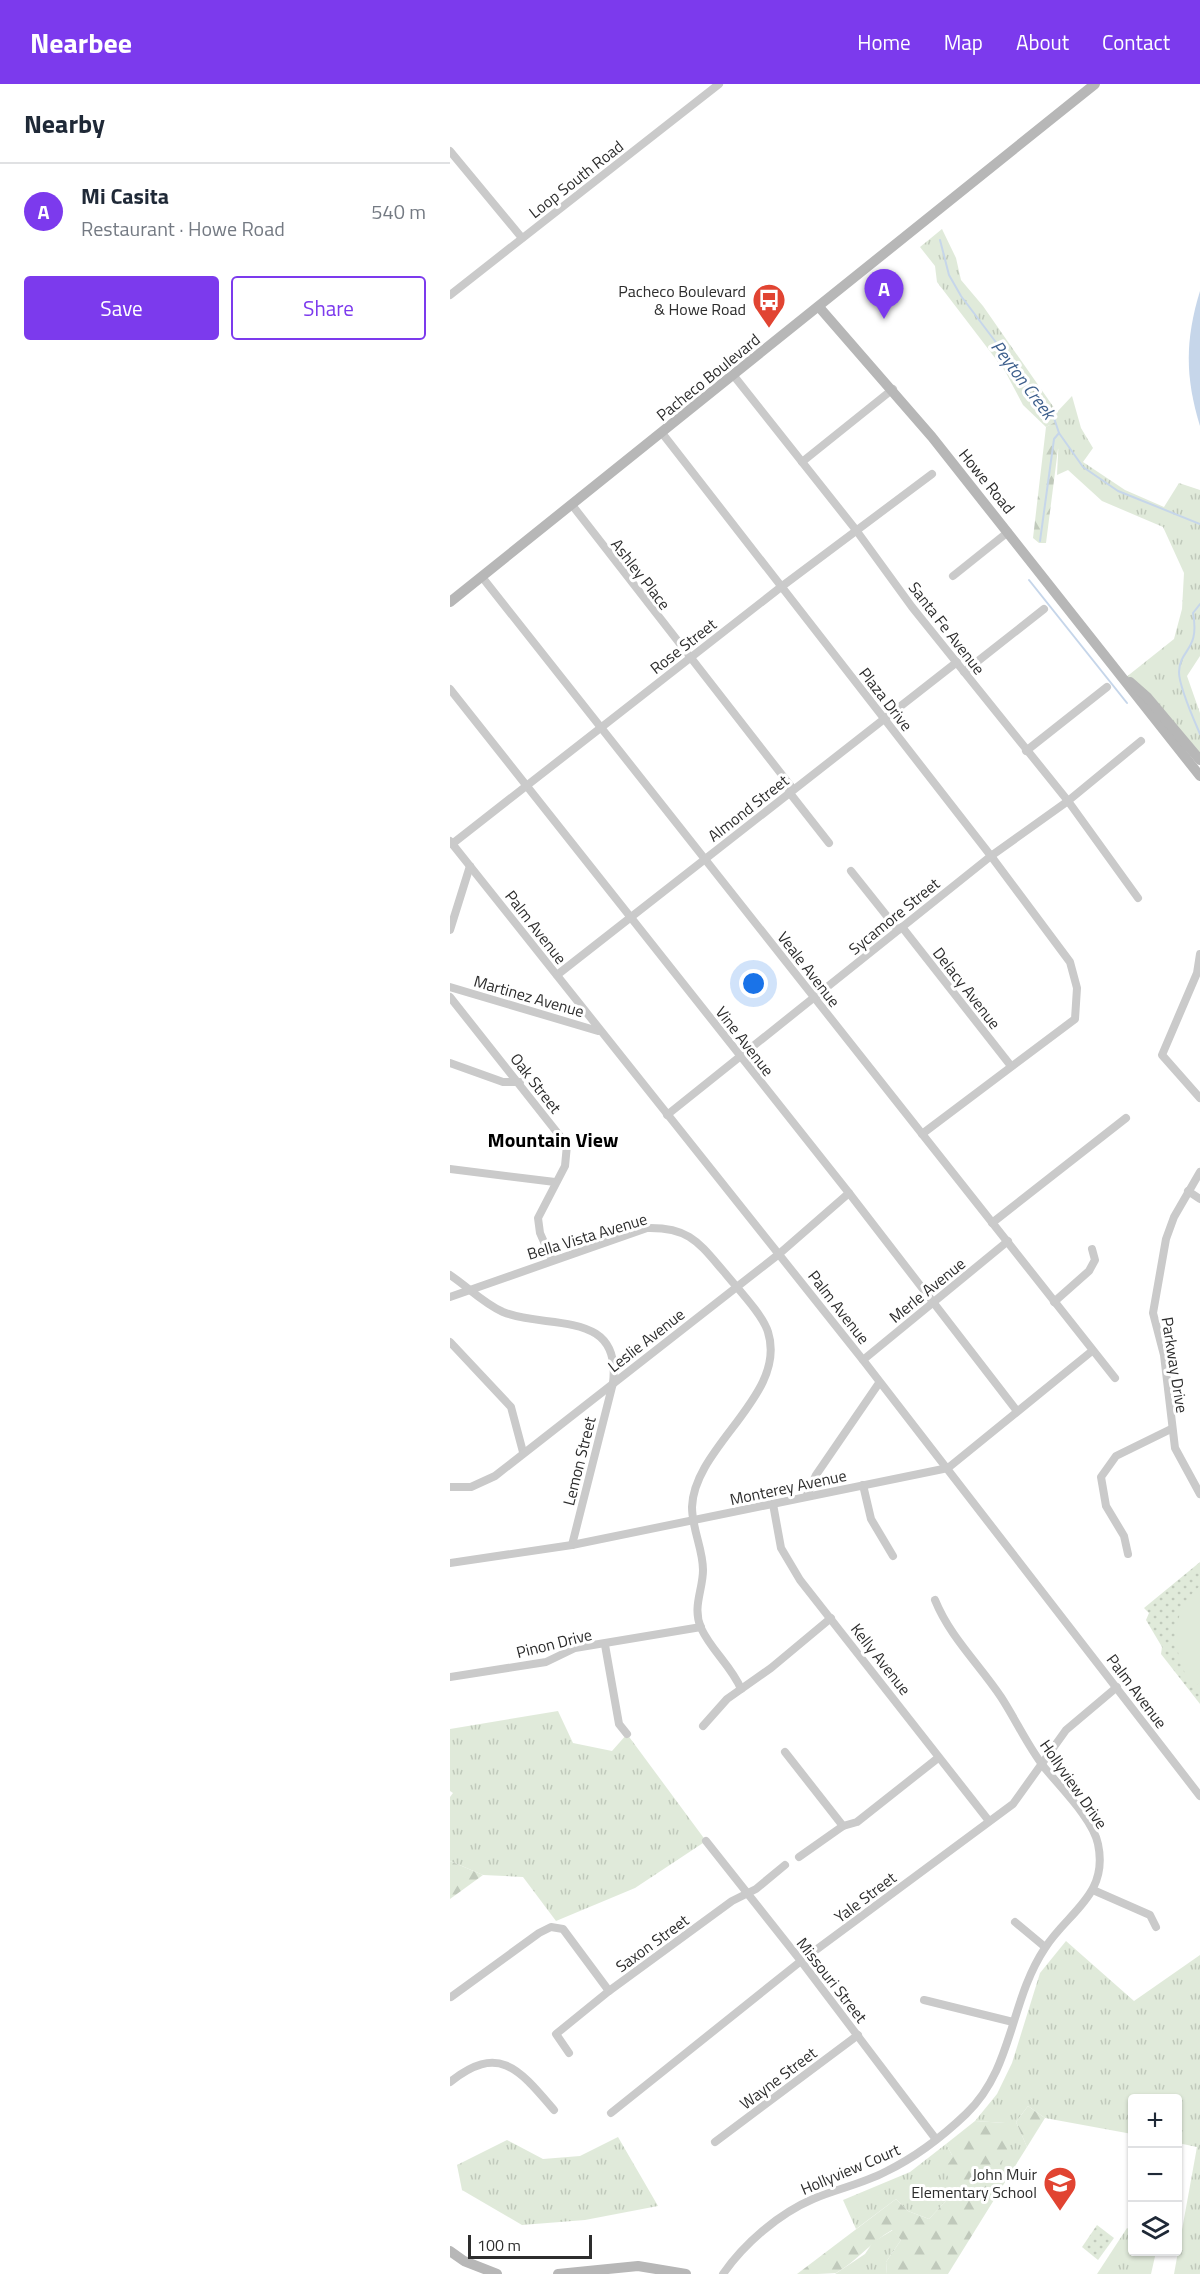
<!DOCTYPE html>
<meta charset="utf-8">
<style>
body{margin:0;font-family:"Titillium Web",sans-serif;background:#f2f2f3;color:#1f2937}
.controls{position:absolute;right:18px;bottom:18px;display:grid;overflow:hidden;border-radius:6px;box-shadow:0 2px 4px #0004}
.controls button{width:54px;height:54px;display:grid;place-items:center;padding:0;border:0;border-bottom:2px solid #e0e1e3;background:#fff;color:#1f2937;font:30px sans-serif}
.scale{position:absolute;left:18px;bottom:15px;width:124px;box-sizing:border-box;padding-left:6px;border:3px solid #2d2d2d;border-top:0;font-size:16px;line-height:21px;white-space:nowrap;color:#2d2d2d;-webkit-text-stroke:4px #fff;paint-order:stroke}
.you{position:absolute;left:304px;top:900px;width:21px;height:21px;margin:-15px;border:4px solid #fff;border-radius:50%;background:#1a73e8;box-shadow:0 0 0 9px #1a73e833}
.badge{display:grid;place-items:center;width:39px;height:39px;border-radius:50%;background:#7c3aed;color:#fff;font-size:20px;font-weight:700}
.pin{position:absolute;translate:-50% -50px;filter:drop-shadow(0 2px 3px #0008)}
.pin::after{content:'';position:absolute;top:32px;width:21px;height:18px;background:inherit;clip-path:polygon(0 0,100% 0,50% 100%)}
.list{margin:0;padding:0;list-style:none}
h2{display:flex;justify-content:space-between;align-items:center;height:78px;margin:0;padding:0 24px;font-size:26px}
h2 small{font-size:20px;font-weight:400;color:#747a83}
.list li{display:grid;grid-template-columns:39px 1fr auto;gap:18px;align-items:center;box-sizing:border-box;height:96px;padding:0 24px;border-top:2px solid #e0e1e3}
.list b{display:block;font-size:22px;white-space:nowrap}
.list p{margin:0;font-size:20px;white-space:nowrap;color:#747a83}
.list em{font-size:20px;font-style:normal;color:#747a83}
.actions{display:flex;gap:12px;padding:18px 24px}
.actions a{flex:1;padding:14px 0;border:2px solid #7c3aed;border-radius:6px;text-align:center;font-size:21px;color:#7c3aed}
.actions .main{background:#7c3aed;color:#fff}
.icon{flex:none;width:33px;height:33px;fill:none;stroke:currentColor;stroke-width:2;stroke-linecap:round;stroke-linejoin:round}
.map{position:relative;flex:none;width:750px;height:2190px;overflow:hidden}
header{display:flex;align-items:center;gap:36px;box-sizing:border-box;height:84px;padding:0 30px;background:#7c3aed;color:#fff}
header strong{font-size:28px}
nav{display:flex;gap:33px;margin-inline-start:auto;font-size:21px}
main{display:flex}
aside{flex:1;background:#fff}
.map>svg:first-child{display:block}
.grass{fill:url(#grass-tufts)}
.forest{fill:url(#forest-firs)}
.park{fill:url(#park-dots)}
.pitch{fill:#e0eada}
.water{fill:#c6d6ea}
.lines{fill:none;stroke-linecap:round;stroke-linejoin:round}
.stream{stroke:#c6d6ea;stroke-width:2}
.street{stroke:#cacaca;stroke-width:8}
.secondary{stroke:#b7b7b7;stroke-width:10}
.labels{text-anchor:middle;stroke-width:6;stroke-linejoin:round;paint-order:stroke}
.street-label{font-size:16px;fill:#2d2d2d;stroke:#fff}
.poi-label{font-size:16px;fill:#2d2d2d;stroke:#fff;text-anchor:end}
.water-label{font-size:18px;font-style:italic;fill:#3d5f8c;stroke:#fff}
.quarter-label{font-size:20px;font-weight:bold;fill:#000;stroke:#fff}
</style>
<header>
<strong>Nearbee</strong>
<nav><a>Home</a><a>Map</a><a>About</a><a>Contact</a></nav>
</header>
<main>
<aside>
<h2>Nearby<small></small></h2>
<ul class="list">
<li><span class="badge">A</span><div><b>Mi Casita</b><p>Restaurant · Howe Road</p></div><em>540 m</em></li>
</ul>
<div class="actions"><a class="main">Save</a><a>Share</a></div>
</aside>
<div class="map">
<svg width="750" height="2190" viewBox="0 0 750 2190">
<defs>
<pattern id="grass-tufts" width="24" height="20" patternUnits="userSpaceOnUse" patternTransform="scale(1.5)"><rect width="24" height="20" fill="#e0eada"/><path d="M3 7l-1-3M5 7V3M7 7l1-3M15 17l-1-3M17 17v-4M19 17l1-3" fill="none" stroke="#c0c9bb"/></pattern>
<pattern id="forest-firs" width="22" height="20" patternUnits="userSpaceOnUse" patternTransform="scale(1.5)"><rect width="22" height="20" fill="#e0eada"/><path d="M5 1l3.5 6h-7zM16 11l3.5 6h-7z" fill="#c0c9bb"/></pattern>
<pattern id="park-dots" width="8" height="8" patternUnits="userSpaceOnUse" patternTransform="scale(1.5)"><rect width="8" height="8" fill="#e0eada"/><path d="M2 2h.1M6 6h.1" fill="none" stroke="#c0c9bb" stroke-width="1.8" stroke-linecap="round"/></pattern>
</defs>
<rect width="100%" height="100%" fill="#fff"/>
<g class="grass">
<polygon points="492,145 506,174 511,196 533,222 607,328 622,312 631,344 643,364 633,378 675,406 714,423 729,399 750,406 750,572 737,592 750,629 750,676 675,594 724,555 732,525 734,489 713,443 652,417 618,386 607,391 609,349 605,338 596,343 573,321 555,287 487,198 485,182 470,163"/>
<polygon points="108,1627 123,1659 162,1667 177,1650 256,1757 185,1804 106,1837 73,1793 33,1791 0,1777 0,1713 3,1709 0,1707 0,1645"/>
<polygon points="616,1857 684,1917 750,1871 750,2190 724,2190 747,2063 728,2059 728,2014 682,2014 682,2050 595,2034 578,2022 566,2038 577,2063 552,2103 537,2095 555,2039 525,2037 547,2010 562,1979 590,1889"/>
<polygon points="168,2053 208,2122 135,2136 72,2141 12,2106 7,2081 57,2056 93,2075 130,2072"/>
<polygon points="496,2060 503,2073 506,2106 479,2135 458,2127 446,2115 406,2145 393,2116 460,2088"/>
<polygon points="677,2144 682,2147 682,2168 706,2168 701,2190 647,2190"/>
<polygon points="443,2146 451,2156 436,2178 437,2190 385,2190 415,2170 423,2158"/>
</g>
<g class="forest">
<polygon points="605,338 609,349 619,361 608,365 596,459 589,459 583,454 596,343"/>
<polygon points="0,1777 33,1791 0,1815"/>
<polygon points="578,2022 595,2034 577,2063 566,2038"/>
<path d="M525 2037 555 2039 558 2069 538 2094 552 2103 498 2190H437L436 2178 451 2156 442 2146C421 2158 407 2177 386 2189 378 2190 357 2190 347 2190L446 2115 458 2127 479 2135 506 2106 494 2086 503 2073 496 2060Z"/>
</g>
<g class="park">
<polygon points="750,1478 750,1620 711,1570 712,1563 696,1536 699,1529 694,1524"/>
<polygon points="647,2141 664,2154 648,2176 632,2163"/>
</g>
<path class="pitch" d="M750 1502V1599L743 1604C722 1571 717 1529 750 1502Z"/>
<path class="water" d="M750 207V342C735 293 735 256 750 207Z"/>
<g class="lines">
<g class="stream">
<polyline points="490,156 499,191 511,212 551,265 585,317 604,334 609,349 633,383 668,407 750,440"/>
<polyline points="590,457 604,355 609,349"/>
<polyline points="579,496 677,619"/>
<path d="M750 520 743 529C750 567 730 564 729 588 729 603 744 636 750 650"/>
</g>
<g class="street">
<polyline points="0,67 72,154"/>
<polyline points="0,211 269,0"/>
<polyline points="284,292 406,446 462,523 618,717 688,814"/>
<polyline points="212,349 541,772 620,878 627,904 625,935 472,1050"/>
<polyline points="352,378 443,305"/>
<polyline points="122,421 343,705"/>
<polyline points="503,492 558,448"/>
<polyline points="32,493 665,1294"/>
<polyline points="514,588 594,525"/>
<polyline points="0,605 399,1109 567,1327"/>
<polyline points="576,667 657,603"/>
<polyline points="339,708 379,759"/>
<polyline points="0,757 413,1276 750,1712"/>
<polyline points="2,760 331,503 482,390"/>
<polyline points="401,787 448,846"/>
<polyline points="452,843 561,982"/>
<polyline points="0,846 20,782"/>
<polyline points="750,870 747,889 712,971 750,1014"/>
<polyline points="107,891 507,578"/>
<polyline points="0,903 148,947"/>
<polyline points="0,913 117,1061 115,1082 88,1134 90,1149 102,1176"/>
<polyline points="0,979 53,998 70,998"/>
<polyline points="217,1031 541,772 618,717 691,657"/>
<polyline points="0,1085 105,1098"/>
<polyline points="750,1088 724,1133 716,1155 703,1229 714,1271 725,1364 750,1410"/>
<polyline points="738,1107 750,1115"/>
<polyline points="542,1139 676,1034"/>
<path d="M0 1191C18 1203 33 1219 53 1228 96 1246 172 1224 163 1299L122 1461"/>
<path d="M0 1213 197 1144C240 1143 249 1159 275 1189 287 1204 313 1231 318 1248 338 1311 244 1362 242 1423 242 1445 253 1465 253 1486 253 1506 242 1523 251 1544 261 1566 282 1583 291 1605"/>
<polyline points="604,1218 639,1187 645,1176 642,1165"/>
<polyline points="0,1258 61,1323 73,1368"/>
<polyline points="413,1276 558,1157"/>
<polyline points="413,1401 421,1435 443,1472"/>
<polyline points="0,1403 21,1403 45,1392 329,1170 399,1109"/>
<polyline points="357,1411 366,1391 429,1299"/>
<polyline points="323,1420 331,1464 350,1496 539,1737"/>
<polyline points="678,1470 674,1452 656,1422 651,1393 666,1372 721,1345"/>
<polyline points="0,1479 122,1461 498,1384 642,1267"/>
<polyline points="155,1561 169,1640 177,1650"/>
<polyline points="0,1593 96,1578 125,1564 251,1543"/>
<polyline points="253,1642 277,1615 321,1584 381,1534"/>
<polyline points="335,1668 393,1742"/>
<polyline points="256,1757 351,1877 485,2054"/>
<polyline points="349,1773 393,1742 407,1738 488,1674"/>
<polyline points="643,1806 700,1831 706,1843"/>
<polyline points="565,1838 595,1863"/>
<polyline points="1,1913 89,1849 101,1843 113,1845 159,1907"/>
<polyline points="474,1916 563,1938"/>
<polyline points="119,1969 106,1950 159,1907 282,1817 306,1805 335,1781"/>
<path d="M0 1998C49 1959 69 1985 104 2026"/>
<polyline points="161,2029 351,1877 563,1720 616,1646 667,1603"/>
<polyline points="265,2058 408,1951"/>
<path d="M273 2190C294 2160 328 2130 363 2115 386 2105 412 2100 435 2088 464 2074 493 2052 516 2030 564 1984 559 1918 595 1864 618 1828 659 1811 648 1760 643 1735 610 1703 594 1683 577 1661 566 1636 551 1613 529 1580 500 1553 485 1516"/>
</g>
<g class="secondary">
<polyline points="369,223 482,353 750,692"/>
<polyline points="0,518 645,0"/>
<polyline points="680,598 697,613 750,676"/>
<polyline points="0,2167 14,2177 47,2190"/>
<polyline points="108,2190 188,2182 236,2190"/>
</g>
</g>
<defs>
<g id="bus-pin" transform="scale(1.725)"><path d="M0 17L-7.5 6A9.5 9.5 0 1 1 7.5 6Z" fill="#e14432" stroke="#fff"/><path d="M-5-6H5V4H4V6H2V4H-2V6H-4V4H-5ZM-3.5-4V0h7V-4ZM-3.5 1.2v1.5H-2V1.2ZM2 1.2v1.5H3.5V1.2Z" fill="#fff"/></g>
<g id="school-pin" transform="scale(1.725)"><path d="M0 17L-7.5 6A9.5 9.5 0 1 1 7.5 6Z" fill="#e14432" stroke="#fff"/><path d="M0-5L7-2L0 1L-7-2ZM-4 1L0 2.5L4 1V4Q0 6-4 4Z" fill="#fff"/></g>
</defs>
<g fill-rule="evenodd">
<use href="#bus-pin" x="319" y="216"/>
<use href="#school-pin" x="610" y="2099"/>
</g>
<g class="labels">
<g class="street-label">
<text transform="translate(126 95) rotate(-38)" y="6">Loop South Road</text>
<text transform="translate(258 293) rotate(-39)" y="6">Pacheco Boulevard</text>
<text transform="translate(537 397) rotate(51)" y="6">Howe Road</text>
<text transform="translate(191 490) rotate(52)" y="6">Ashley Place</text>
<text transform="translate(497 544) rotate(52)" y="6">Santa Fe Avenue</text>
<text transform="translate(233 562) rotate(-38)" y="6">Rose Street</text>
<text transform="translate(436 615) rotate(52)" y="6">Plaza Drive</text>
<text transform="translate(298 724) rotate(-38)" y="6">Almond Street</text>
<text transform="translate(444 832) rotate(-39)" y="6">Sycamore Street</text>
<text transform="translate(86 843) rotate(52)" y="6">Palm Avenue</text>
<text transform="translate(359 885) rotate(52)" y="6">Veale Avenue</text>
<text transform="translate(517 904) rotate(52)" y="6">Delacy Avenue</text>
<text transform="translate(79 912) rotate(16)" y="6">Martinez Avenue</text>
<text transform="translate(295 957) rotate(52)" y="6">Vine Avenue</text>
<text transform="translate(86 999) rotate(52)" y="6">Oak Street</text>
<text transform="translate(137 1152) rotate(-17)" y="6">Bella Vista Avenue</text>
<text transform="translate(477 1206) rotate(-39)" y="6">Merle Avenue</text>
<text transform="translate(389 1223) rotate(52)" y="6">Palm Avenue</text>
<text transform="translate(196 1256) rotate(-38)" y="6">Leslie Avenue</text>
<text transform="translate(725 1281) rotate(81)" y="6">Parkway Drive</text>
<text transform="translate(129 1377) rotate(-76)" y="6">Lemon Street</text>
<text transform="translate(338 1403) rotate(-12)" y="6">Monterey Avenue</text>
<text transform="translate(104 1559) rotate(-14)" y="6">Pinon Drive</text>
<text transform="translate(431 1575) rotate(52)" y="6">Kelly Avenue</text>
<text transform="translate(687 1607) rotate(53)" y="6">Palm Avenue</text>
<text transform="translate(624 1700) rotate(55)" y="6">Hollyview Drive</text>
<text transform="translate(415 1813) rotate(-37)" y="6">Yale Street</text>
<text transform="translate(202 1859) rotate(-36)" y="6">Saxon Street</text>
<text transform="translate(382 1896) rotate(52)" y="6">Missouri Street</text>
<text transform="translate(328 1994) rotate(-37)" y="6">Wayne Street</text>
<text transform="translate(400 2085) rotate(-23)" y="6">Hollyview Court</text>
</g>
<g class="poi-label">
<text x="296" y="213">Pacheco Boulevard<tspan x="296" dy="18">&amp; Howe Road</tspan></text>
<text x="587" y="2096">John Muir<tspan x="587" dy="18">Elementary School</tspan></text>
</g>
<g class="water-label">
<text transform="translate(573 296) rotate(53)" y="6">Peyton Creek</text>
</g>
<g class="quarter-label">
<text x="103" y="1063">Mountain View</text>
</g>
</g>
</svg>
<div class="controls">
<button>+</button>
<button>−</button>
<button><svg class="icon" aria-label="layers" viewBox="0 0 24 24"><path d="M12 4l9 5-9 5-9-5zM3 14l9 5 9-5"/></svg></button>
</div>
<div class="scale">100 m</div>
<div class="you"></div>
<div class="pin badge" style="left:434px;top:235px">A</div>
</div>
</main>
